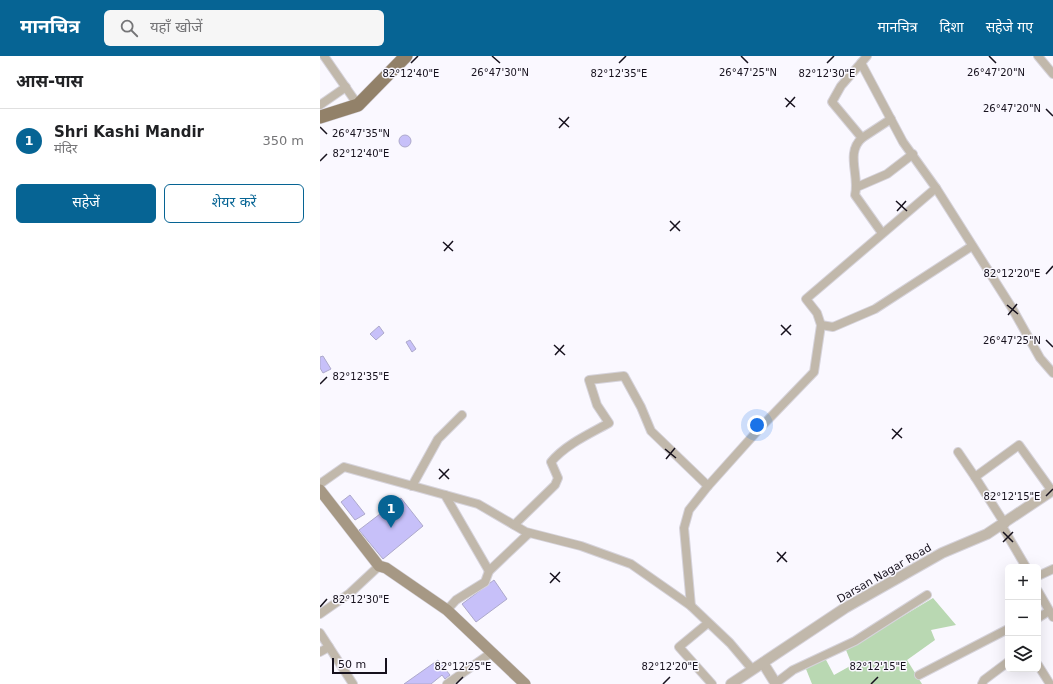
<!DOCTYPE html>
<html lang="hi">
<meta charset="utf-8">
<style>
body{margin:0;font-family:"DejaVu Sans","Noto Sans Devanagari",sans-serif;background:#f6f6f6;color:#202124}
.controls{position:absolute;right:12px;bottom:12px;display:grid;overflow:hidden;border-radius:6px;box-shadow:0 4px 16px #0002}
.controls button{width:36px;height:36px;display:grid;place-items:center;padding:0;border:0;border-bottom:1px solid #e0e0e0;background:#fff;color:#202124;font:20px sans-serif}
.scale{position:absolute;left:12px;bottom:10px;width:55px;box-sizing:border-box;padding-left:4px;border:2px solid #16111d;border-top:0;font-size:11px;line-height:14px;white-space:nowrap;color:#16111d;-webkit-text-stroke:3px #faf8ff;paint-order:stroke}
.you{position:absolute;left:437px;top:369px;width:14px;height:14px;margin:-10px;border:3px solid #fff;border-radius:50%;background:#1a73e8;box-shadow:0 0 0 6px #1a73e833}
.badge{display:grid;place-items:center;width:26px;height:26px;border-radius:50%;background:#066494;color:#fff;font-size:13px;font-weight:700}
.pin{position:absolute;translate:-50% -33px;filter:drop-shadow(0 1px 2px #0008)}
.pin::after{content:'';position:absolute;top:21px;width:14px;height:12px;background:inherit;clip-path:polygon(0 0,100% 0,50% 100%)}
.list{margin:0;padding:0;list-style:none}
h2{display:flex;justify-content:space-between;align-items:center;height:52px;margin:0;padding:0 16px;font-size:17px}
h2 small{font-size:13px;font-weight:400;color:#757577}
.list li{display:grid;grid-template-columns:26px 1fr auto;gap:12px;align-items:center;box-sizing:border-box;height:64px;padding:0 16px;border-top:1px solid #e0e0e0}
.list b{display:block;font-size:15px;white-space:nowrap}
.list p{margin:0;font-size:13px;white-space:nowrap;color:#757577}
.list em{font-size:13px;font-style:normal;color:#757577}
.actions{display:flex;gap:8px;padding:12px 16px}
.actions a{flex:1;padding:9px 0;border:1px solid #066494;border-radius:6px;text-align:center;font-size:14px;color:#066494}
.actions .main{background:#066494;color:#fff}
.icon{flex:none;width:22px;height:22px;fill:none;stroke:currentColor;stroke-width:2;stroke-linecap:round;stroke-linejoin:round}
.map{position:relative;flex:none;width:733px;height:628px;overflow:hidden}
header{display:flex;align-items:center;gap:24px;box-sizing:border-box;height:56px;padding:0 20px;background:#066494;color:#fff}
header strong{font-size:19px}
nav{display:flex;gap:22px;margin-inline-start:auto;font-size:14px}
.search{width:280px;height:36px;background:#f6f6f6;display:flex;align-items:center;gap:10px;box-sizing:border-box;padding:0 14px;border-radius:6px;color:#757577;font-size:15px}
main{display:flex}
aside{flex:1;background:#fff}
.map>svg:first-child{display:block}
.green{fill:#b9d8b2}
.building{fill:#c7c0f9;stroke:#ada9cb}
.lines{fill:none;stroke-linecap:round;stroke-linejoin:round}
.minor-casing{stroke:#d6d3db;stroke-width:10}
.tertiary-casing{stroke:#d6d3db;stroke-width:12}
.secondary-casing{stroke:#d6d3db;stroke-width:12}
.primary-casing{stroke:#d6d3db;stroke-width:14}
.minor{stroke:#c1b8ab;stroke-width:8}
.tertiary{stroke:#c1b8ab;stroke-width:10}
.secondary{stroke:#a69884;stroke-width:11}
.primary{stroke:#928169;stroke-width:13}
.ticks{fill:none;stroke:#16111d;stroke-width:1.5}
.labels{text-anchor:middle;stroke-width:3;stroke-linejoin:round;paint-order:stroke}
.street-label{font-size:11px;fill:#16111d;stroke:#faf8ff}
.ticks-label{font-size:10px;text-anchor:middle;fill:#16111d;stroke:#faf8ff;stroke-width:3;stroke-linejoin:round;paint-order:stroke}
</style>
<header>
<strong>मानचित्र</strong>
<div class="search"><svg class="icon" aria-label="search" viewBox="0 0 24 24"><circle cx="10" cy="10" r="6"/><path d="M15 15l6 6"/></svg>यहाँ खोजें</div>
<nav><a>मानचित्र</a><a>दिशा</a><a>सहेजे गए</a></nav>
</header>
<main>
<aside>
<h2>आस-पास<small></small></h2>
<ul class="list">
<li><span class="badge">1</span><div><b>Shri Kashi Mandir</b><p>मंदिर</p></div><em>350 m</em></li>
</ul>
<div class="actions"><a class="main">सहेजें</a><a>शेयर करें</a></div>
</aside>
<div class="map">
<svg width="733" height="628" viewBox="0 0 733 628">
<rect width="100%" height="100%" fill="#faf8ff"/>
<polygon class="green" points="613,542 636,569 611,574 615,584 587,604 602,628 492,628 486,613 505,602 514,619 532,609 526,594"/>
<g class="building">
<circle cx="85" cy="85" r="6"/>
<polygon points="59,270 64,277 56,284 50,278"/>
<polygon points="90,284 96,293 92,296 86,286"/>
<polygon points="3,300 11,313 3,317 0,312 0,301"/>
<polygon points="30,439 45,458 35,464 21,446"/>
<polygon points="81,442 103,470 63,503 39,474"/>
<polygon points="174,524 187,543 156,566 142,548"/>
<polygon points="118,604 130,619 125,623 122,619 111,628 84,628"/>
</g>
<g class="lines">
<g class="minor-casing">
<g id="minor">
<polyline points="4,0 38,49"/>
<polyline points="547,0 541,7 583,86 616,132 692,252 720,302 733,317"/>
<polyline points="718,0 733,18"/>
<polyline points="541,7 521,30 512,46 542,82 571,63"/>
<polyline points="0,49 26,31"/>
<path d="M542 82C525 97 540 120 535 139L562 177"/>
<polyline points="537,131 567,118 593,98"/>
<polyline points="501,269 513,271 555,253 652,190"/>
<polyline points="638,396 655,421"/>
<polyline points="0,428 24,411 158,448 206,476 261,490 311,508 371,550 410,587 432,613"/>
<polyline points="92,430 118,383 142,359"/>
<polyline points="125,439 169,515"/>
<polyline points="685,468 655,421 699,389 732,435"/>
<path d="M194 469 235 429 238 422 231 406C245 389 269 378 289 367L277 349 269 324 304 320 321 351 331 375 388 430"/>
<polyline points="682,470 706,511"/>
<polyline points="718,520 733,513"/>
<polyline points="718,535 733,561"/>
<polyline points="371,550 364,472 369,454 388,430 440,372 494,316 501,269 497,257 486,243 616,132"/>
<polyline points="127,554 136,544 165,526 169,515 209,477"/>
<polyline points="0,558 30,537 59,510"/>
<polyline points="718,562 729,555"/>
<polyline points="388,567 359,591 392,628"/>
<polyline points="0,577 33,628"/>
<polyline points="0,596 9,591"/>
<polyline points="718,609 730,628"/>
<polyline points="599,619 688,573"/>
<polyline points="456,627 473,614 535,585 607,539"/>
<polyline points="127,628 171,597"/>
<polyline points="662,628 664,624 688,606"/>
</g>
</g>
<g class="tertiary-casing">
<g id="tertiary">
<polyline points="443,607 456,628"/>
<polyline points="411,628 525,552 622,497 667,478 733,434"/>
</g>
</g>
<g class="secondary-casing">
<polyline id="secondary" points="0,434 59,510 66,512 127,554 205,628"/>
</g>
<g class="primary-casing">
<polyline id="primary" points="0,61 38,49 86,0"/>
</g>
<use href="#minor" class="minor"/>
<use href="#tertiary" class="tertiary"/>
<use href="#secondary" class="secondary"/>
<use href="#primary" class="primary"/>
</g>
<path class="ticks" d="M172 0 180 7M421 0 428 7M669 0 676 7M91 7 98 0M299 7 306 0M507 7 514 0M465 42 475 51M466 51 475 41M726 53 733 60M239 62 249 71M0 71 7 78M239 72 249 61M0 105 7 98M576 145 587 155M577 155 586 145M350 165 360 175M350 175 360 165M123 186 133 195M124 195 133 185M726 218 733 210M687 249 698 258M688 259 697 248M461 269 471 279M461 279 471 269M726 284 733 291M234 289 245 299M235 299 244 289M0 328 7 321M572 373 582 382M572 383 582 372M345 393 356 402M346 403 355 392M119 413 129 423M119 423 129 413M726 440 733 433M683 476 693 486M683 486 693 476M457 496 467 506M457 506 466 496M230 517 240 526M230 527 240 516M0 551 7 543M136 628 143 621M343 628 350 621M551 628 558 621"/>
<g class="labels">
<g class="street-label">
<text transform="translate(564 517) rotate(-30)" y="4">Darsan Nagar Road</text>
</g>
</g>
<g class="ticks-label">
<text x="676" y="20">26°47'20"N</text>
<text x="180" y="20">26°47'30"N</text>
<text x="428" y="20">26°47'25"N</text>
<text x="91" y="21">82°12'40"E</text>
<text x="299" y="21">82°12'35"E</text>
<text x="507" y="21">82°12'30"E</text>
<text x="692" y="56">26°47'20"N</text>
<text x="41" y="81">26°47'35"N</text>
<text x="41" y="101">82°12'40"E</text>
<text x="692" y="221">82°12'20"E</text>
<text x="692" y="288">26°47'25"N</text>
<text x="41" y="324">82°12'35"E</text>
<text x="692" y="444">82°12'15"E</text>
<text x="41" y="547">82°12'30"E</text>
<text x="143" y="614">82°12'25"E</text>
<text x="350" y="614">82°12'20"E</text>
<text x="558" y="614">82°12'15"E</text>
</g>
</svg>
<div class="controls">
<button>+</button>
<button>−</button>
<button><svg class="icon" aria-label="layers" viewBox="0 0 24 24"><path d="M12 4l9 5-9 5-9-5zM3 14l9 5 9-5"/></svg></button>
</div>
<div class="scale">50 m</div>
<div class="you"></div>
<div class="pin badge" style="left:71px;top:472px">1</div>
</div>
</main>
